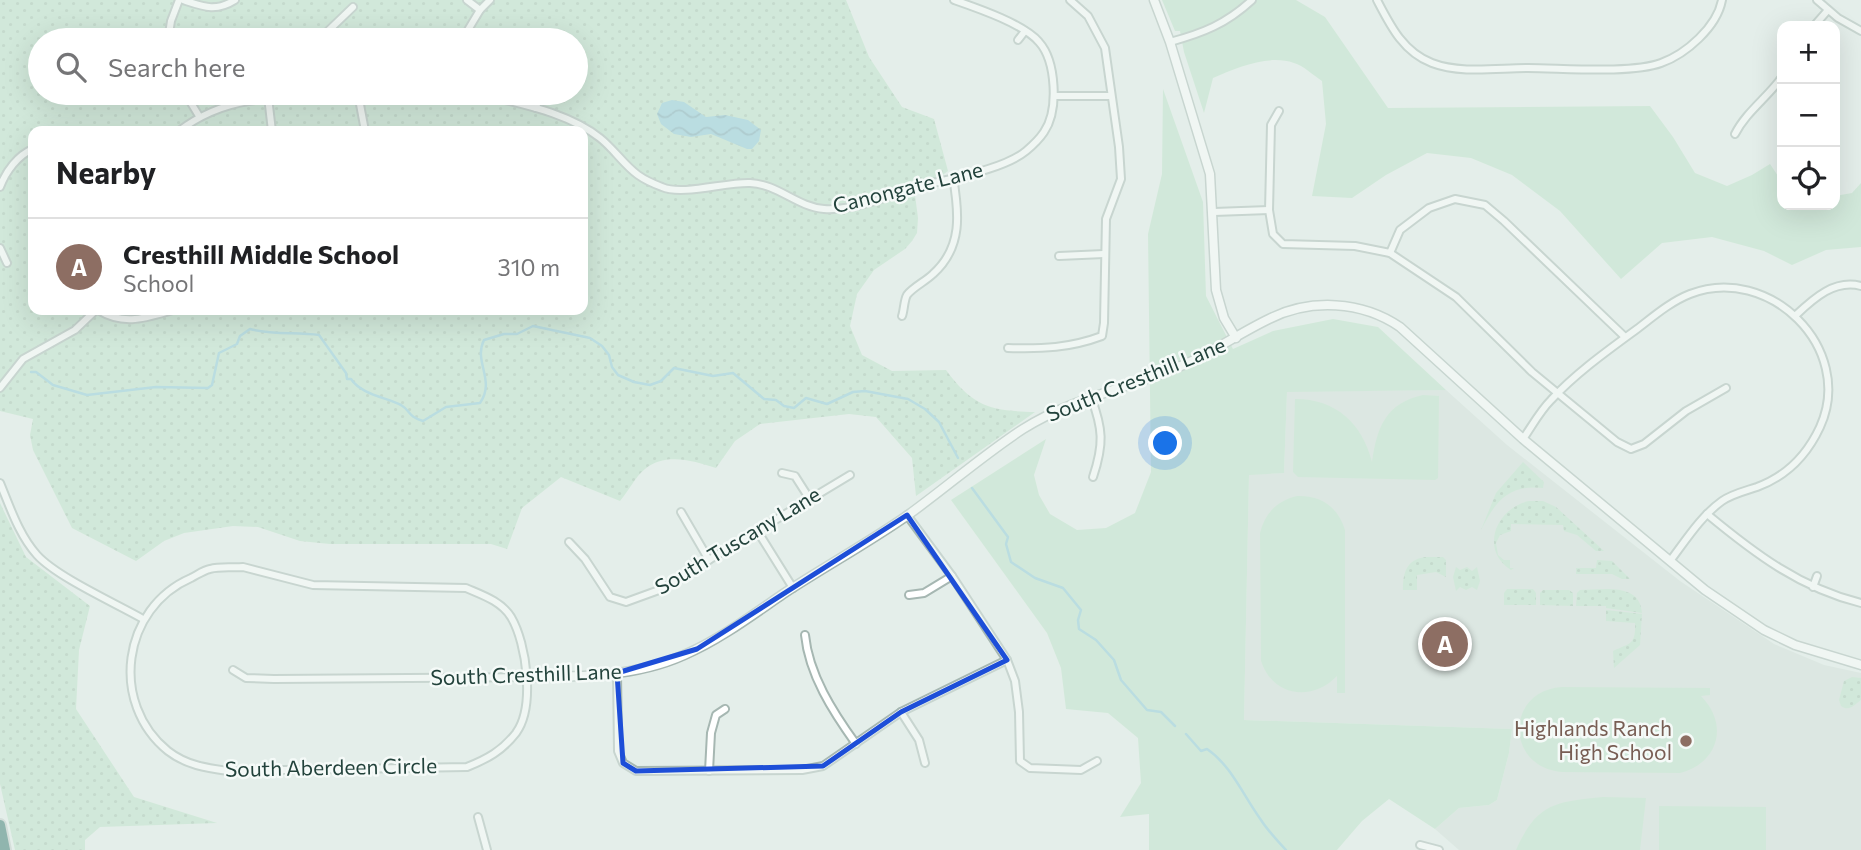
<!DOCTYPE html>
<meta charset="utf-8">
<style>
body{margin:0;font-family:Commissioner,sans-serif;background:#f6f6f6;color:#202124}
.controls{position:absolute;right:21px;top:21px;display:grid;overflow:hidden;border-radius:14px;box-shadow:0 7px 28px #0002}
.controls button{width:63px;height:63px;display:grid;place-items:center;padding:0;border:0;border-bottom:2px solid #e0e0e0;background:#fff;color:#202124;font:35px sans-serif}
.you{position:absolute;left:1166px;top:444px;width:24px;height:24px;margin:-18px;border:5px solid #fff;border-radius:50%;background:#1a73e8;box-shadow:0 0 0 10px #1a73e833}
.badge{display:grid;place-items:center;width:46px;height:46px;border-radius:50%;background:#834e3a;color:#fff;font-size:23px;font-weight:700}
.pin{position:absolute;translate:-50% -50%;border:4px solid #fff;box-shadow:0 2px 7px #0006}
.list{margin:0;padding:0;list-style:none}
h2{display:flex;justify-content:space-between;align-items:center;height:91px;margin:0;padding:0 28px;font-size:30px}
h2 small{font-size:23px;font-weight:400;color:#757577}
.list li{display:grid;grid-template-columns:46px 1fr auto;gap:21px;align-items:center;box-sizing:border-box;height:98px;padding:0 28px;border-top:2px solid #e0e0e0}
.list b{display:block;font-size:26px;white-space:nowrap}
.list p{margin:0;font-size:23px;white-space:nowrap;color:#757577}
.list em{font-size:23px;font-style:normal;color:#757577}
.icon{flex:none;width:38px;height:38px;fill:none;stroke:currentColor;stroke-width:2;stroke-linecap:round;stroke-linejoin:round}
.map{position:relative;flex:none;width:1861px;height:850px;overflow:hidden}
.search{position:absolute;background:#fff;box-shadow:0 7px 28px #0002;left:28px;top:28px;width:560px;height:77px;display:flex;align-items:center;gap:18px;box-sizing:border-box;padding:0 24px;border-radius:38px;color:#757577;font-size:26px}
.panel{position:absolute;background:#fff;box-shadow:0 7px 28px #0002;left:28px;top:126px;width:560px;height:189px;border-radius:14px}
.map>svg:first-child{display:block}
.built{fill:#d2ded9}
.grass{fill:url(#grass-dots);fill-rule:evenodd}
.park{fill:#bbe1c7}
.water{fill:url(#water-waves)}
.lines{fill:none;stroke-linecap:round;stroke-linejoin:round}
.stream{stroke:#88c7d7;stroke-width:2.5}
.minor-casing{stroke:#a6b7b2;stroke-width:10}
.tertiary-casing{stroke:#a6b7b2;stroke-width:11}
.motorway-casing{stroke:#c1cac8;stroke-width:14}
.minor{stroke:#fff;stroke-width:6}
.tertiary{stroke:#fff;stroke-width:8}
.motorway{stroke:#2b7066;stroke-width:10}
.marked{fill:none;stroke:#1d4ed8;stroke-width:5;stroke-linejoin:round}
.education-dot{fill:#8d6e63;stroke:#f5faf8;stroke-width:2.5}
.labels{text-anchor:middle;stroke-width:5;stroke-linejoin:round;paint-order:stroke}
.street-label{font-size:21px;fill:#22423b;stroke:#f5faf8}
.education-label{font-size:21px;fill:#785e54;stroke:#f5faf8;text-anchor:end}
</style>
<div class="map">
<svg width="1861" height="850" viewBox="0 0 1861 850">
<defs>
<pattern id="grass-dots" width="8" height="8" patternUnits="userSpaceOnUse" patternTransform="scale(1.75)"><rect width="8" height="8" fill="#bbe1c7"/><path d="M2 2h.1M6 6h.1" fill="none" stroke="#a0c2ac" stroke-width="1.8" stroke-linecap="round"/></pattern>
<pattern id="water-waves" width="16" height="10" patternUnits="userSpaceOnUse" patternTransform="scale(1.75)"><rect width="16" height="10" fill="#88c7d7"/><path d="M0 5q4-4 8 0t8 0" fill="none" stroke="#6fa3b0"/></pattern>
</defs>
<rect width="100%" height="100%" fill="#e4eeea"/>
<polygon class="built" points="1446,390 1507,445 1680,581 1774,644 1824,665 1861,673 1861,850 1459,850 1435,829 1459,808 1489,805 1497,800 1509,753 1512,729 1244,720 1249,474 1284,473 1287,391"/>
<g class="grass">
<path d="M0 0H846L869 57 902 107 934 119 948 171 915 195 918 218 917 233 912 241 905 249 874 270 857 294 850 326 862 355 892 371 946 370C973 407 991 411 1035 412L916 496 912 458 876 417 849 414 760 424 735 441 716 468C694 461 665 452 645 469 635 477 628 492 620 501L561 477 522 508 507 549 491 544H330L300 541 258 527 233 526 184 533 164 541 136 561 72 528 33 450 30 435 33 419 0 411ZM40 40H576V93H40ZM33 131H583V310H33Z"/>
<path d="M1523 462 1544 482 1543 488C1508 484 1495 502 1481 530L1496 493Z"/>
<path d="M1529 501H1543L1556 507 1604 551H1596L1577 535 1564 531 1563 525 1511 524V531L1500 535 1496 543 1498 555 1504 560H1510V568H1514L1511 570C1479 550 1496 508 1529 501Z"/>
<polygon points="0,503 26,557 90,606 79,650 76,709 134,797 217,823 100,827 85,840 85,850 15,850 0,784"/>
<path d="M1425 557H1443L1446 560V577L1436 572 1417 575V590H1403C1403 573 1406 560 1425 557Z"/>
<polygon points="1597,560 1612,561 1630,579 1622,579 1612,574 1576,574 1576,568 1596,568"/>
<polygon points="1456,567 1460,570 1467,567 1472,571 1477,567 1480,581 1477,590 1472,587 1466,590 1460,587 1456,591 1453,577"/>
<polygon points="1507,589 1533,589 1536,593 1536,605 1504,605 1504,593"/>
<polygon points="1543,590 1569,590 1573,593 1573,606 1540,605 1540,593"/>
<path d="M1580 590C1602 590 1640 582 1642 613L1606 608V606H1576L1577 593Z"/>
<path d="M1606 610 1642 614 1640 645 1614 668 1613 651C1630 643 1636 645 1635 623L1606 621Z"/>
<path d="M1852 677 1861 678V700C1854 705 1849 712 1841 706L1839 700 1844 681Z"/>
</g>
<g class="park">
<path d="M1162 0H1296L1325 17 1388 108 1650 106 1673 137 1695 173 1727 186 1752 175 1770 164 1782 182V205H1835V196L1852 193 1861 183V247L1826 250 1792 265 1764 251 1712 237 1662 243 1621 279 1560 211 1512 175 1471 158 1427 153 1386 175 1352 198 1312 196 1326 124 1322 81C1314 76 1303 65 1294 63 1268 54 1236 68 1213 78L1204 113 1184 52 1180 31H1175Z"/>
<polygon points="1163,89 1203,202 1206,296 1233,349 1273,331 1333,319 1378,327 1446,390 1287,392 1284,473 1249,475 1244,720 1512,729 1509,753 1497,800 1489,805 1459,808 1435,829 1389,799 1362,821 1337,850 1149,850 1149,814 1120,817 1141,783 1138,738 1108,713 1066,709 1061,668 1047,633 951,500 1046,439 1034,475 1039,495 1050,514 1077,530 1106,528 1135,513 1151,472 1148,234 1162,174"/>
<path d="M1423 395 1439 396 1438 478 1435 480 1298 477 1293 472 1295 399C1336 399 1362 423 1372 462 1377 427 1386 403 1423 395Z"/>
<path d="M1297 496C1321 495 1338 507 1345 530V693H1337V676C1312 702 1273 697 1261 661L1260 533C1265 513 1277 501 1297 496Z"/>
<path d="M1562 687 1710 688V695L1701 696C1729 724 1719 763 1680 773L1562 772C1505 767 1505 691 1562 687Z"/>
<path d="M1603 797 1646 798 1640 850H1516C1537 803 1555 802 1603 797Z"/>
<polygon points="1659,806 1766,807 1766,850 1659,850"/>
</g>
<polygon class="water" points="672,100 684,102 706,117 725,115 748,120 761,130 759,141 752,149 747,149 711,134 691,137 674,134 661,124 657,114 662,103"/>
<g class="lines">
<g class="stream">
<path d="M31 372H36L53 385 87 395 156 387 208 388 212 385 219 353 237 344 240 336 250 329C272 335 296 332 319 335L346 373 347 379H351C361 394 384 397 401 405 411 411 407 416 423 421L446 407 480 403C496 380 473 362 484 340L504 334H517L533 326 590 338 602 346 609 355 612 367 618 375 634 382 650 385 661 381 674 368 713 376 733 373 764 399 776 400 784 406 794 408 806 398 827 404 853 392 865 391 908 399 925 409 939 422 958 458"/>
<polyline points="972,488 1008,537 1006,544 1011,562 1035,578 1063,588 1081,610 1078,620 1079,629 1096,640 1114,660 1121,680 1147,710 1161,712 1175,726"/>
<path d="M1186 734 1201 751 1207 749C1231 765 1244 797 1261 820 1268 831 1277 840 1286 850"/>
</g>
<g class="minor-casing">
<g id="minor">
<path d="M183 0C204 7 216 12 235 0"/>
<polyline points="467,0 480,10"/>
<path d="M1377 0C1390 25 1403 52 1432 63 1460 74 1498 68 1528 68 1562 68 1631 74 1661 63 1686 54 1717 27 1722 0"/>
<polyline points="1817,0 1838,18 1861,31"/>
<polyline points="1814,26 1828,10"/>
<polyline points="168,40 171,21 179,0"/>
<polyline points="324,40 327,32 353,7"/>
<polyline points="462,40 480,10 490,0"/>
<polyline points="1018,40 1025,31"/>
<path d="M1170 42C1203 33 1226 24 1252 0"/>
<polyline points="185,93 199,116"/>
<path d="M477 93C518 104 566 111 600 138 614 149 624 165 638 175 645 180 654 184 662 187 682 196 726 182 750 183 778 184 797 207 824 209 855 211 888 196 917 187 947 179 1003 170 1026 151 1032 146 1040 138 1044 132 1059 110 1056 61 1039 42 1024 24 977 8 954 0"/>
<polyline points="1055,96 1111,96"/>
<polyline points="268,97 272,131"/>
<polyline points="359,99 365,131"/>
<polyline points="536,108 540,93"/>
<polyline points="1279,111 1271,125 1269,210 1273,234 1283,244 1355,246 1390,253 1456,297 1532,372 1617,442 1631,449 1644,444 1686,411 1726,388"/>
<path d="M179 131C234 89 291 99 356 98 370 98 385 95 399 93"/>
<path d="M1735 134C1746 112 1768 97 1782 77"/>
<path d="M0 187C6 171 18 155 33 149"/>
<polyline points="1214,212 1269,210"/>
<polyline points="0,248 7,263"/>
<polyline points="1390,253 1400,230 1429,208 1455,199 1485,205 1504,221 1625,337"/>
<polyline points="1059,256 1104,254"/>
<path d="M98 310C124 326 145 318 173 310"/>
<path d="M1796 315C1814 298 1835 279 1861 286"/>
<path d="M902 316C904 311 904 300 907 295 913 287 926 281 933 274 963 247 959 213 953 177"/>
<path d="M1008 348C1042 349 1070 348 1102 336L1104 323 1106 219 1121 179 1119 147 1105 48 1088 16 1070 0"/>
<polyline points="0,388 23,359 75,330 96,310"/>
<path d="M1091 397C1103 429 1104 444 1093 477"/>
<path d="M1523 439C1532 426 1540 411 1551 400 1576 373 1607 351 1637 329 1654 316 1670 302 1690 294 1768 263 1856 348 1820 427 1807 455 1787 476 1757 487 1745 491 1732 494 1722 501 1701 516 1686 540 1670 561"/>
<polyline points="782,473 795,476 809,498"/>
<path d="M0 483C10 507 19 535 37 555 57 577 115 603 143 619"/>
<polyline points="681,512 709,560"/>
<path d="M1707 514C1754 553 1800 588 1861 603"/>
<polyline points="907,515 952,576 1007,660 1015,681 1019,712 1020,761 1030,768 1081,770 1097,761"/>
<polyline points="758,532 793,588"/>
<polyline points="569,542 585,559 610,597 626,602 659,590 850,475"/>
<path d="M243 567 313 585 466 588C482 595 501 601 511 617 527 644 535 707 516 733 502 751 487 759 467 767L228 771C206 768 186 765 168 751 109 703 122 608 191 578 197 575 204 570 210 569 220 566 233 568 243 567Z"/>
<polyline points="1813,587 1817,576"/>
<polyline points="909,595 924,593 952,576"/>
<path d="M805 635C809 675 833 712 856 744"/>
<polyline points="233,670 246,678 274,679 527,677"/>
<polyline points="617,673 618,751 623,763 636,771 802,770 823,766 901,712 1007,660"/>
<polyline points="901,712 919,740 925,763"/>
<polyline points="709,771 711,733 716,715 725,709"/>
<polyline points="478,817 487,850"/>
<polyline points="1420,845 1439,850"/>
</g>
</g>
<g class="tertiary-casing">
<g id="tertiary">
<polyline points="1154,0 1170,42 1210,174 1216,290 1224,318 1236,338"/>
<path d="M527 677C580 677 635 677 684 655 719 640 751 616 783 594 824 567 868 543 908 515 947 487 983 455 1023 429 1075 396 1136 387 1190 362 1217 349 1242 332 1269 319 1311 298 1362 301 1400 327L1523 439 1705 590 1764 630 1795 645 1861 665"/>
</g>
</g>
<g class="motorway-casing">
<polyline id="motorway" points="0,825 5,850"/>
</g>
<use href="#minor" class="minor"/>
<use href="#tertiary" class="tertiary"/>
<use href="#motorway" class="motorway"/>
</g>
<path d="M0 0H1861V850H0ZM907 515 1007 660 901 712 823 766 636 771 623 763 617 673 697 649Z" fill="#e4eeea" fill-opacity=".55" fill-rule="evenodd"/>
<path class="marked" d="M907 515 1007 660 901 712 823 766 636 771 623 763 617 673 697 649Z"/>
<circle class="education-dot" cx="1686" cy="741" r="7"/>
<g class="labels">
<g class="street-label">
<text transform="translate(908 188) rotate(-14)" y="7">Canongate Lane</text>
<text transform="translate(1136 380) rotate(-22)" y="7">South Cresthill Lane</text>
<text transform="translate(738 541) rotate(-31)" y="7">South Tuscany Lane</text>
<text transform="translate(526 675) rotate(-2)" y="7">South Cresthill Lane</text>
<text transform="translate(331 768) rotate(-1)" y="7">South Aberdeen Circle</text>
</g>
<g class="education-label">
<text x="1672" y="736">Highlands Ranch<tspan x="1672" dy="24">High School</tspan></text>
</g>
</g>
</svg>
<div class="controls">
<button>+</button>
<button>−</button>
<button><svg class="icon" aria-label="locate" viewBox="0 0 24 24"><circle cx="12" cy="12" r="6"/><path d="M12 2v4M12 18v4M2 12h4M18 12h4"/></svg></button>
</div>
<div class="you"></div>
<div class="pin badge" style="left:1445px;top:644px;background:#8d6e63">A</div>
<div class="search"><svg class="icon" aria-label="search" viewBox="0 0 24 24"><circle cx="10" cy="10" r="6"/><path d="M15 15l6 6"/></svg>Search here</div>
<section class="panel">
<h2>Nearby<small></small></h2>
<ul class="list">
<li><span class="badge" style="background:#8d6e63">A</span><div><b>Cresthill Middle School</b><p>School</p></div><em>310 m</em></li>
</ul>
</section>
</div>
